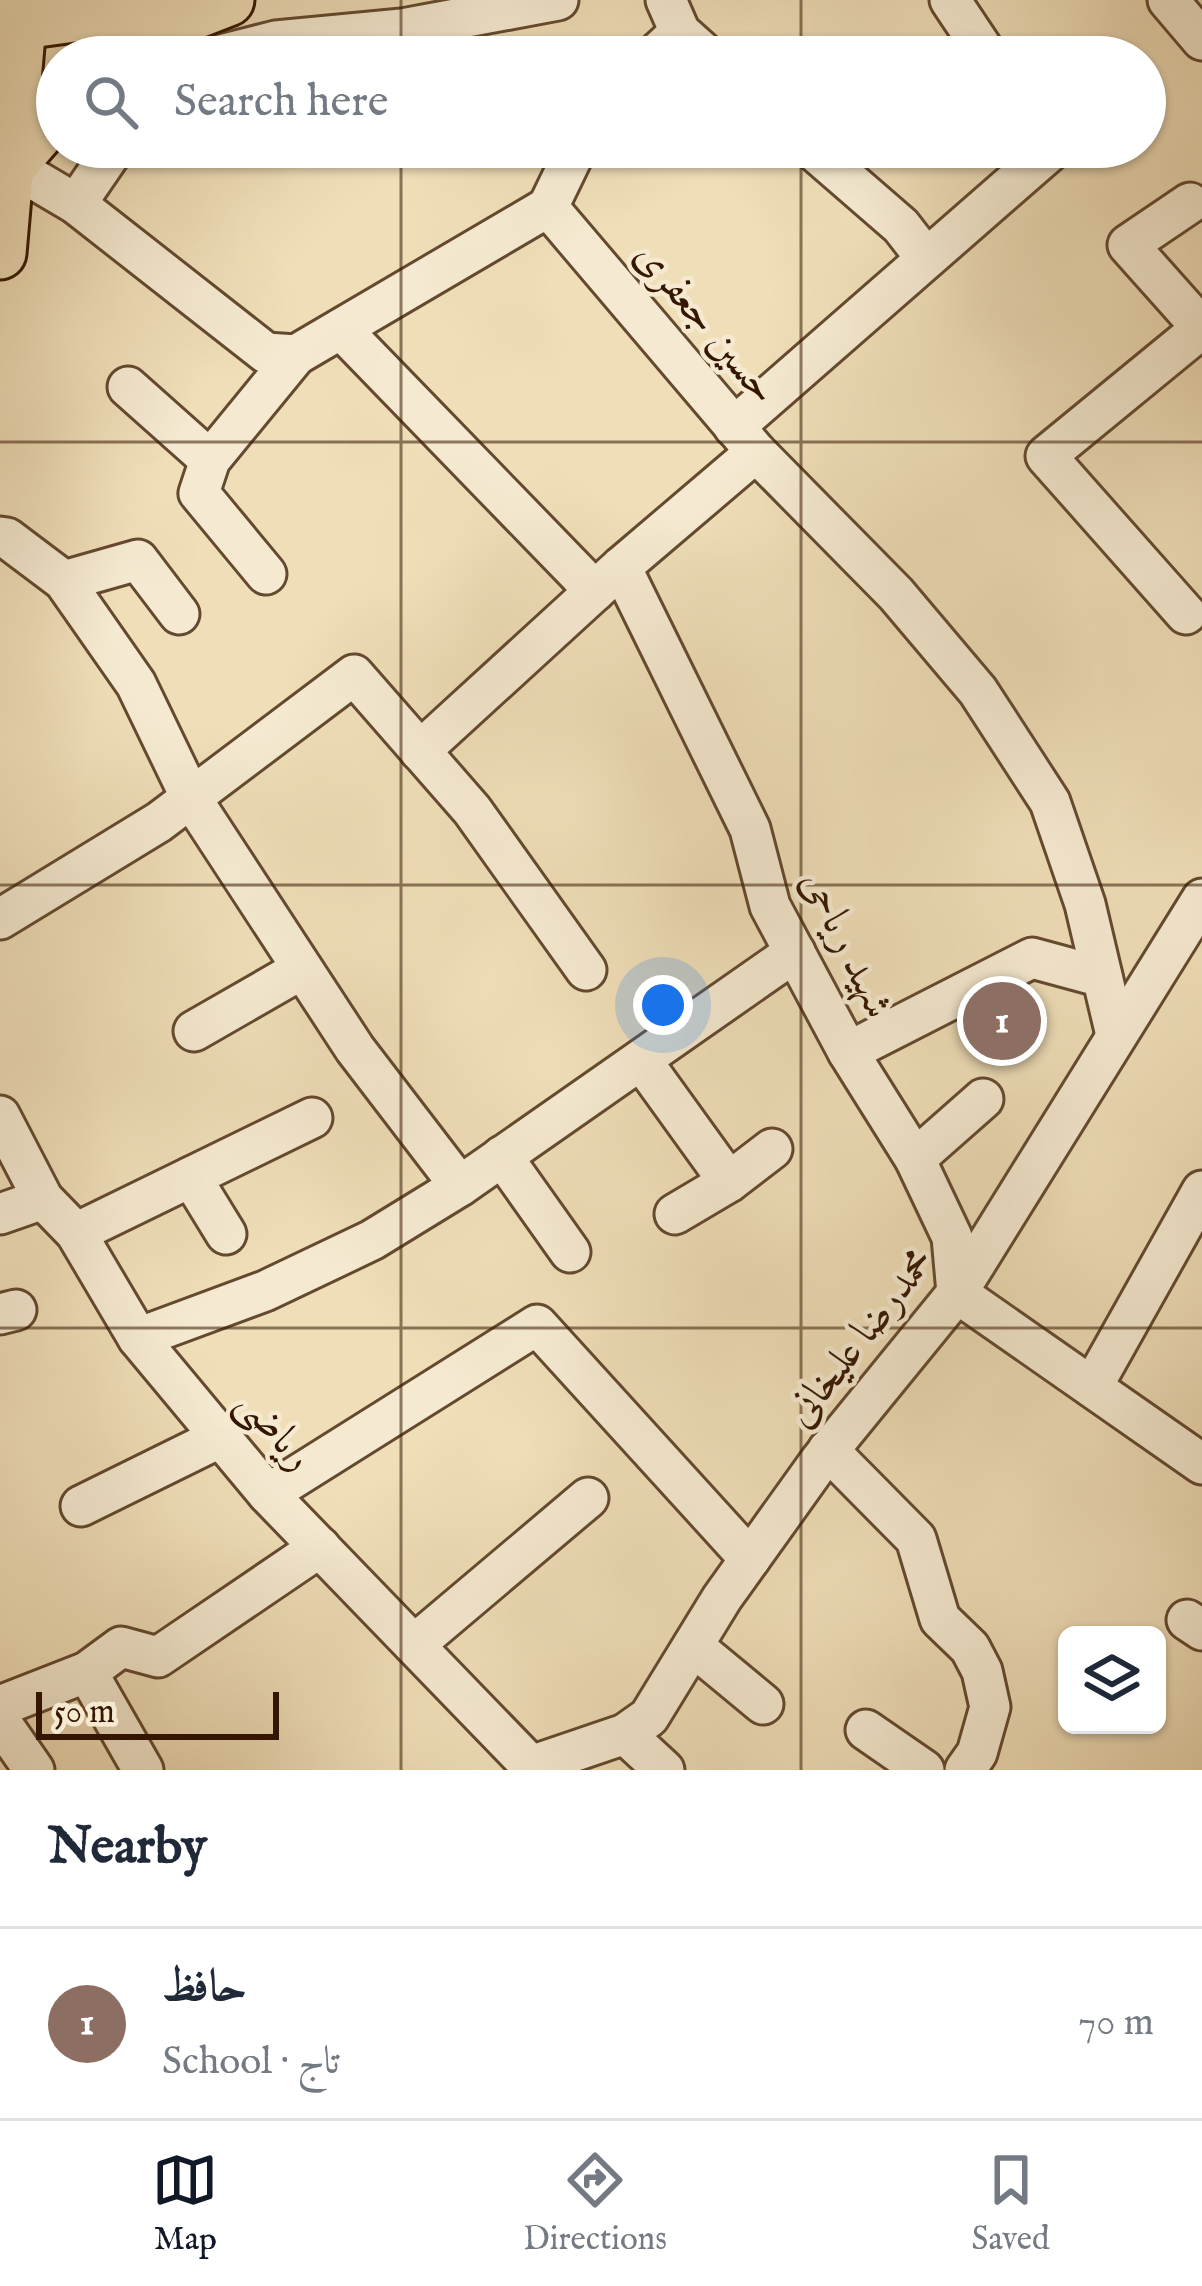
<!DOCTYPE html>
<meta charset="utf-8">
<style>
body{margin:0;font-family:"IM FELL English",Amiri,serif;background:#f6f6f7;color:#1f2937}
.controls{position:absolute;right:36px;bottom:36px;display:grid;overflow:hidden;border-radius:18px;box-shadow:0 3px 9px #0004}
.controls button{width:108px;height:108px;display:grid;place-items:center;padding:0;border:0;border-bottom:3px solid #e0e1e3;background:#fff;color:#1f2937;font:60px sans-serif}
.scale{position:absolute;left:36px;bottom:30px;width:243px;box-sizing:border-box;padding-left:12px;border:6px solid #351701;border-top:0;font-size:33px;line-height:42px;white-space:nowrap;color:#351701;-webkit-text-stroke:9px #f5ead1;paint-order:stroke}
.you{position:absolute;left:663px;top:1005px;width:42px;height:42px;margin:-30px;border:9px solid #fff;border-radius:50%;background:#1a73e8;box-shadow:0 0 0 18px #1a73e833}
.badge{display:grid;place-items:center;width:78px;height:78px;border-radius:50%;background:#111827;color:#fff;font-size:39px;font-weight:700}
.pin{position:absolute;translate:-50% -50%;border:6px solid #fff;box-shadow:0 3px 12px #0006}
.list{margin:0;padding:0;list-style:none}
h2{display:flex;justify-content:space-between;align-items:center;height:156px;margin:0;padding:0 48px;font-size:51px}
h2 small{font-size:39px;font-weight:400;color:#747a83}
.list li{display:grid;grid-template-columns:78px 1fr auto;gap:36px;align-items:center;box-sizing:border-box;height:192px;padding:0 48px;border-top:3px solid #e0e1e3}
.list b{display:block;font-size:45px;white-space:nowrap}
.list p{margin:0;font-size:39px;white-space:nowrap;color:#747a83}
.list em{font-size:39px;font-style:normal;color:#747a83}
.icon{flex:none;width:66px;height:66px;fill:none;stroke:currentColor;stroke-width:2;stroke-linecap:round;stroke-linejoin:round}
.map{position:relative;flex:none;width:1202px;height:1770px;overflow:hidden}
.search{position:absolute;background:#fff;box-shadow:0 3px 9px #0004;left:36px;right:36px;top:36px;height:132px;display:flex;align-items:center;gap:30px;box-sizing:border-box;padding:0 42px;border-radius:66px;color:#747a83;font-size:45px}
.sheet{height:348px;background:#fff}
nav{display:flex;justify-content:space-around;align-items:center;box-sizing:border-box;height:168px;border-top:3px solid #e0e1e3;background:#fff;font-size:33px;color:#747a83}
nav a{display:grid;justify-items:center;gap:6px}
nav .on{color:#111827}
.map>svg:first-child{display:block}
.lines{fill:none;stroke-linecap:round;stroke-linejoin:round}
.minor-casing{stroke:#64492f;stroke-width:45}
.major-casing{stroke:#351701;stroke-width:57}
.minor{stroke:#f5ead1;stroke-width:39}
.major{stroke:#efdeb8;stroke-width:51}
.grid{fill:none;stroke:#351701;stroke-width:3;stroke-opacity:0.55}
.labels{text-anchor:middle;stroke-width:9;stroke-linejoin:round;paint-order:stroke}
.street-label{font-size:42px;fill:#351701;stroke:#f5ead1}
</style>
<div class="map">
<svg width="1202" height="1770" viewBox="0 0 1202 1770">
<rect width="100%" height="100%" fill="#efdeb8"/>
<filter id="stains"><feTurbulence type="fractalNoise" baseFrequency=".00167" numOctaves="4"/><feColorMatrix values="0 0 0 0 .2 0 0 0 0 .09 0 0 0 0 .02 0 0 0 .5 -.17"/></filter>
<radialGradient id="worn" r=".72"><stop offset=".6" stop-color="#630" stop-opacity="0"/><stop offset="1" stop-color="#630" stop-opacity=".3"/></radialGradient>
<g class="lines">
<g class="minor-casing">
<g id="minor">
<polyline points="666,0 680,32 708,57"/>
<polyline points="950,0 988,57"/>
<polyline points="1168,0 1202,40"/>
<polyline points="213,57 276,41 402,29 558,0"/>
<polyline points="653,57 680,32"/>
<polyline points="810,147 901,226 925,257"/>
<polyline points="10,165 76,204 266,353 296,355 548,207 756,452 896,594 978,691 1050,802 1085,904 1116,1035"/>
<polyline points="1190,203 1128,245 1202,328"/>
<polyline points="76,204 115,147"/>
<polyline points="548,207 577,147"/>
<polyline points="341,329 595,591"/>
<polyline points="128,387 210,460"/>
<polyline points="734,427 1050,151 1047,147"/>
<polyline points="0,537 7,538 64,581 136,684 191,798 355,1049 460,1186"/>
<polyline points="621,567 750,829 770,906 848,1052 915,1159 952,1237 957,1293 1202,1464"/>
<polyline points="266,574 199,493 210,460 296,355"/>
<polyline points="64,581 138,560 179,614"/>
<polyline points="1186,614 1046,456 1202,328"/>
<polyline points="420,751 621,567 756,452"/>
<polyline points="0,919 159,822 354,675 472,810 586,970"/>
<polyline points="194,1031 302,969"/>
<polyline points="848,1052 1032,958 1102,977"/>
<polyline points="641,1060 729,1182"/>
<polyline points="0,1116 43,1199 76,1233 138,1338 268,1494 531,1766"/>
<polyline points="502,1156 570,1252"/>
<polyline points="915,1159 983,1099"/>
<polyline points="191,1177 226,1234"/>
<polyline points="0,1214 43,1199"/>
<polyline points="675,1214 729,1182 772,1149"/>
<polyline points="76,1233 312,1118"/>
<polyline points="0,1314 16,1310"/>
<polyline points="138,1338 265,1291 372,1240 460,1186 795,952"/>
<polyline points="1092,1387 1202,1191"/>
<polyline points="828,1450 916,1539 940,1619 970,1648 982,1671 990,1707 977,1753 965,1770"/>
<polyline points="268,1494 537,1325 750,1559"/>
<polyline points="81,1506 221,1437"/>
<polyline points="1187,1620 1202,1630"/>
<polyline points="414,1645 588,1498"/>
<polyline points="693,1646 763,1704"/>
<polyline points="87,1672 143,1770"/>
<polyline points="0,1706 87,1672 121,1647 158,1657 320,1547"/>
<polyline points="0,1721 34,1770"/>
<polyline points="866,1730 924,1770"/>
<polyline points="625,1734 664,1770"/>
<polyline points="531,1766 625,1734 649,1717 722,1598 820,1461 957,1293 1202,899"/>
</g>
</g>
<g class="major-casing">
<g id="major">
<polyline points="0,26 192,0"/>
<polyline points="111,57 156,28 228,0"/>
<polyline points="10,165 57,111"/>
<polyline points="0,253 22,0"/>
</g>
</g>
<use href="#minor" class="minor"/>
<use href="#major" class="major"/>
</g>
<path class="grid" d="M401 0V57M801 0V57M401 147V1770M801 147V1770M0 442H1202M0 885H1202M0 1328H1202"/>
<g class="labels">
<g class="street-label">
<text transform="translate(708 321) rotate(50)" y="15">حسین جعفری</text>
<text transform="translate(849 943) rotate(64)" y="15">شهید ریاحی</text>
<text transform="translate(858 1336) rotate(-52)" y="15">محمدرضا علیخانی</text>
<text transform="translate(277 1428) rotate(49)" y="15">ریاضی</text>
</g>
</g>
<rect width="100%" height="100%" filter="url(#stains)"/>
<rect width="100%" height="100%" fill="url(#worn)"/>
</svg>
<div class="controls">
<button><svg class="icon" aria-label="layers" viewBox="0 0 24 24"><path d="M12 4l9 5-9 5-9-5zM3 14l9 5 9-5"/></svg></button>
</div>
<div class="scale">50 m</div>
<div class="you"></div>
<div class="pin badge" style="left:1002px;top:1021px;background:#8d6e63">1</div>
<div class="search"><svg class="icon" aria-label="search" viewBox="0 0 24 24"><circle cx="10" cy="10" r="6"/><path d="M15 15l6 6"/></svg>Search here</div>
</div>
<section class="sheet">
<h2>Nearby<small></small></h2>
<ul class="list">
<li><span class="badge" style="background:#8d6e63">1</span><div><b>حافظ</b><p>School · تاج</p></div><em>70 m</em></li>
</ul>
</section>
<nav>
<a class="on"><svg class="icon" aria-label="map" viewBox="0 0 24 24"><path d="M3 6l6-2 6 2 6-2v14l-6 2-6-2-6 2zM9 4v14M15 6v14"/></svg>Map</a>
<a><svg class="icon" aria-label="directions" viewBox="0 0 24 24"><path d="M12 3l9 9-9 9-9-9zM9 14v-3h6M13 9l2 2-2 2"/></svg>Directions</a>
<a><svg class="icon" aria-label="saved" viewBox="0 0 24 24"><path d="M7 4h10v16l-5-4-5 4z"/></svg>Saved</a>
</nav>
